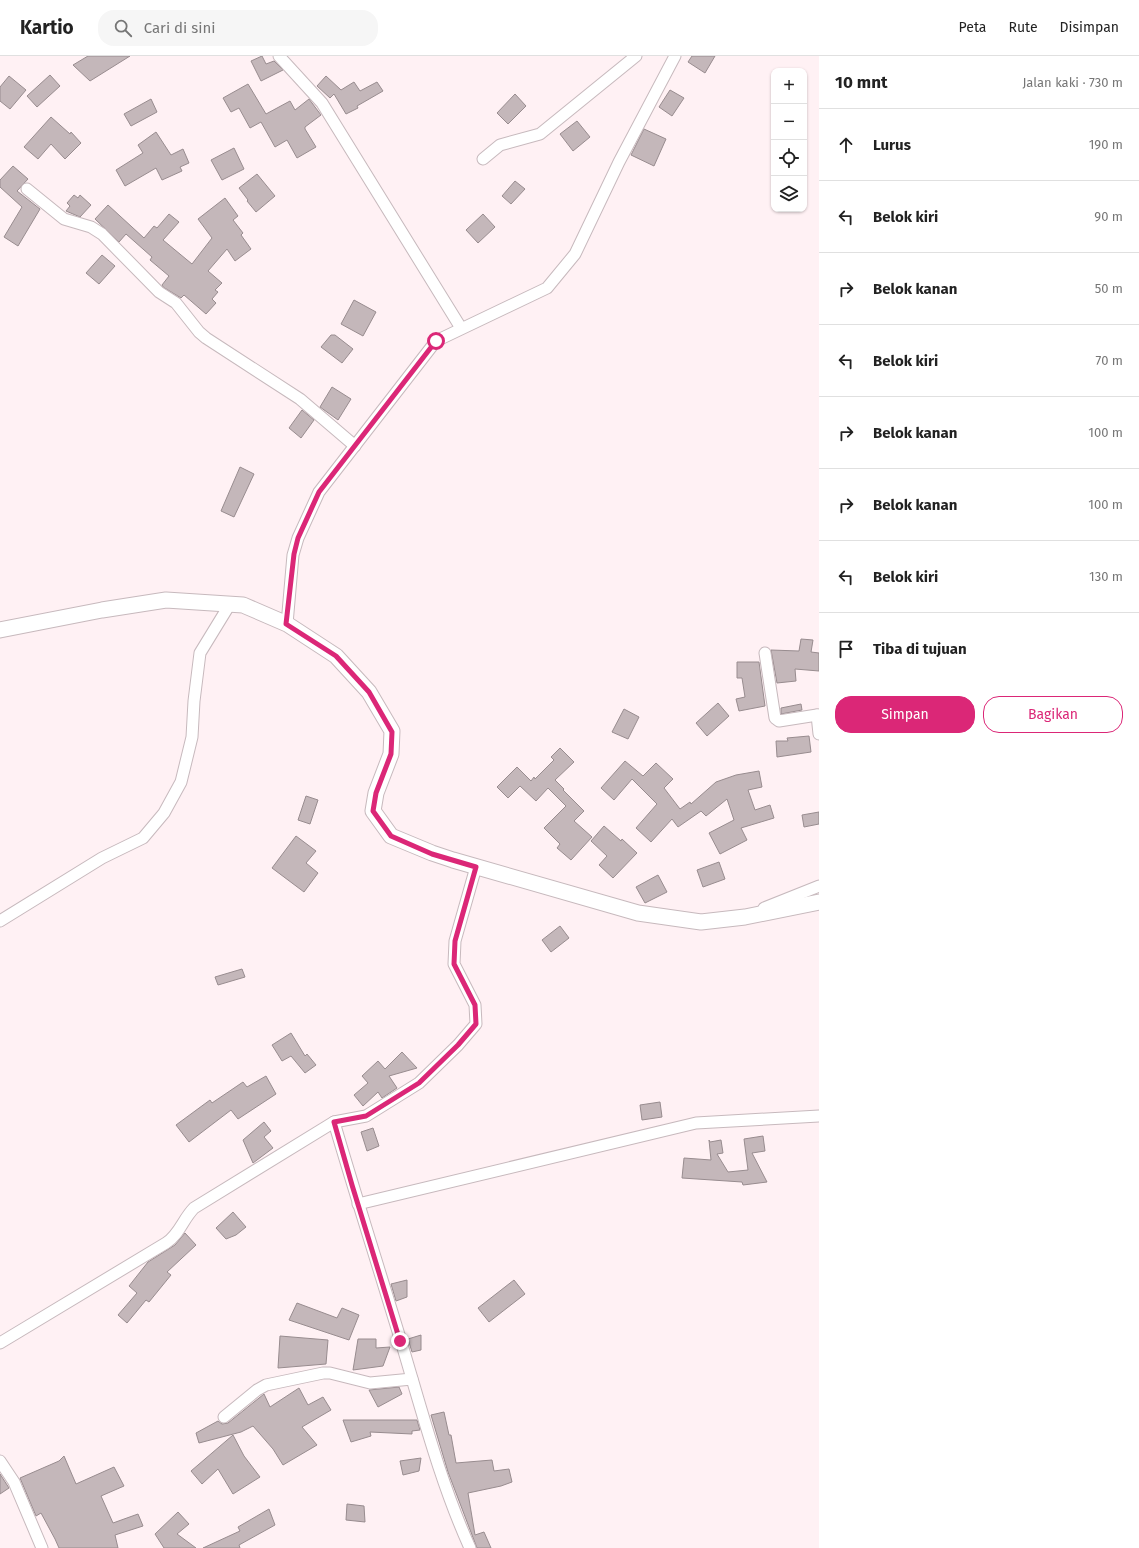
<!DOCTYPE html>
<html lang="id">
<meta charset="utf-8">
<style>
body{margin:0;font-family:"Fira Sans",sans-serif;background:#f6f6f6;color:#222}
.controls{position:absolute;right:12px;top:12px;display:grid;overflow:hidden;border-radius:8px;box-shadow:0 1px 3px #0004}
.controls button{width:36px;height:36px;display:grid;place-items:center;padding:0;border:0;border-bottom:1px solid #e0e0e0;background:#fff;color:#222;font:20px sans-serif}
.stop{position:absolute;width:12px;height:12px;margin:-9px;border:3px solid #db2777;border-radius:50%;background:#fff}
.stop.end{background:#db2777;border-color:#fff;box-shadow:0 1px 4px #0008}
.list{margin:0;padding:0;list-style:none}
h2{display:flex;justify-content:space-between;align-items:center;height:52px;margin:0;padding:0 16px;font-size:17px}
h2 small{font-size:13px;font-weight:400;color:#767676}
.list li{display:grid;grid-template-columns:26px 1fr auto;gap:12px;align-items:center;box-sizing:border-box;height:72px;padding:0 16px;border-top:1px solid #e0e0e0}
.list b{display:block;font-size:15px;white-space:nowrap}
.list em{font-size:13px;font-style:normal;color:#767676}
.actions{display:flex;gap:8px;padding:12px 16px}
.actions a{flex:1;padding:9px 0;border:1px solid #db2777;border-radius:16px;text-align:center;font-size:14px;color:#db2777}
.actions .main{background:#db2777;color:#fff}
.icon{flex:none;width:22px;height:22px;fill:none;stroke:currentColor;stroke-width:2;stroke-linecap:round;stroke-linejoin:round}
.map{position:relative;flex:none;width:819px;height:1492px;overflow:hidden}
header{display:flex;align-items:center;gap:24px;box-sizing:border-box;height:56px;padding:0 20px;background:#fff;border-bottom:1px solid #e0e0e0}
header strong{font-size:19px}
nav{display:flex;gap:22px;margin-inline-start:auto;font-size:14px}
.search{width:280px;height:36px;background:#f6f6f6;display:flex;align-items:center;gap:10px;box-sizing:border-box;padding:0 14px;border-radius:16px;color:#767676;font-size:15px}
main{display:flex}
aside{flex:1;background:#fff}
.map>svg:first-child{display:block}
.building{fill:#c4b7ba;stroke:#988c8f}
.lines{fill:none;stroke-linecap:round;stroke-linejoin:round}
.street-casing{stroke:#c7b9bd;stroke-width:13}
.secondary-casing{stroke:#c7b9bd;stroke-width:17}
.street{stroke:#fff;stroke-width:11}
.secondary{stroke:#fff;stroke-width:15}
.route{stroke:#db2777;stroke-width:5}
</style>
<header>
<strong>Kartio</strong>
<div class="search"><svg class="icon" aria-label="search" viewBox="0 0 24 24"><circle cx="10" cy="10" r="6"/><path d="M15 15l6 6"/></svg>Cari di sini</div>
<nav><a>Peta</a><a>Rute</a><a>Disimpan</a></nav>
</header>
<main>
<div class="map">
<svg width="819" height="1492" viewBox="0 0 819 1492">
<rect width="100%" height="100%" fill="#fff1f4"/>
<g class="building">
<polygon points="88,0 130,0 90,25 73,9"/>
<polygon points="262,0 266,8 274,5 283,14 261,25 251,5"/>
<polygon points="692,0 715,0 705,17 688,6"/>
<polygon points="50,19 60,30 37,51 27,40"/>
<polygon points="9,20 26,34 10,53 0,45 0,31"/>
<polygon points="326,20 341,34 354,26 360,35 377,26 383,35 357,50 358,52 346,58 334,38 330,42 317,30"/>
<polygon points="248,28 266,58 290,45 295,54 309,43 321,59 305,71 305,73 316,91 297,102 287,84 275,91 261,66 250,72 239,52 231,56 223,42"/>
<polygon points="670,34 684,42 672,60 659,51"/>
<polygon points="515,38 526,50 508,68 497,57"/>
<polygon points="151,43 157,56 131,70 124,58"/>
<polygon points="51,61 70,78 71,76 81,87 65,103 51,88 38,103 24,91"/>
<polygon points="577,65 590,81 573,95 560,78"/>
<polygon points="644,73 666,83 654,110 631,99"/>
<polygon points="156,76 171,99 183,93 189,107 180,111 182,115 162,124 156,112 125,130 116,114 143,97 138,89"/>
<polygon points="234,92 244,113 222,124 211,104"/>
<polygon points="13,110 28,123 17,135 40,153 18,190 4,181 22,151 0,131 0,124"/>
<polygon points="257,118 275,140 256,156 247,145 248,144 239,132"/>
<polygon points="515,125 525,133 511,148 502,140"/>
<polygon points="74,139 78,142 80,139 91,149 80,161 66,155 70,150 67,147"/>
<polygon points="225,142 238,160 233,164 243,177 241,179 251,193 235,205 227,193 208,215 222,227 215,234 218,236 212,243 216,247 206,258 184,239 181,242 163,231 162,229 169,220 150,204 152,201 126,178 119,186 95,163 108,149 144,182 154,170 157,172 169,158 179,166 163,184 192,208 212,182 198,163"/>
<polygon points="483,158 495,171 478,187 466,174"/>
<polygon points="102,199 115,210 99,228 86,217"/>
<polygon points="354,244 376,256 363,280 341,268"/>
<polygon points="331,279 335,279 353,293 342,307 321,291"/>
<polygon points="332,331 351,343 338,364 320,351"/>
<polygon points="302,354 314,364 301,382 289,372"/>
<polygon points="240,411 254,418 234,461 221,455"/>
<polygon points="801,583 813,584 811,596 819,597 819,615 795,613 796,625 777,627 771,594 799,595"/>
<polygon points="737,606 759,606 765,650 739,655 736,643 745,641 742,622 737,622"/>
<polygon points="718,647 729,660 707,680 696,667"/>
<polygon points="801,648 802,654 781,658 781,652"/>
<polygon points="624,653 639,661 628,683 612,676"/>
<polygon points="809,680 811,696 777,701 776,685 788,685 787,682"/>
<polygon points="560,692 574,706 555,724 564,733 563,734 584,755 574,765 592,781 571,804 557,792 560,788 544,772 566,750 548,732 536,745 520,730 508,742 497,731 517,711 531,725 534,721 535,723 554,704 551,701"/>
<polygon points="625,705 643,720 656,707 673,723 664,732 680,753 690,746 691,748 716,726 736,719 759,715 762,731 748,734 755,754 770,749 774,762 741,772 747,784 720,798 709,777 734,764 727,743 706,760 701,755 678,771 672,763 651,786 636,772 657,748 632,723 614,744 601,732"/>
<polygon points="306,740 318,744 310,768 298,764"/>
<polygon points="819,756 819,768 804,771 802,759"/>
<polygon points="604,770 621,785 622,783 637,797 613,822 599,809 607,800 591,785"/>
<polygon points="296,780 316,795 306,807 318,817 304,836 272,812"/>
<polygon points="719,806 725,823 703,831 697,814"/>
<polygon points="658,819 667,836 645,847 636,831"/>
<polygon points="560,870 569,882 551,896 542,884"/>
<polygon points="242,913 245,921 218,929 215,921"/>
<polygon points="291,977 305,1000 307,998 316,1009 305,1017 291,1000 282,1005 272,989"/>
<polygon points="402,996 417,1012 389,1020 397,1032 382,1042 378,1036 363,1050 354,1039 368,1027 362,1020 378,1005 385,1013"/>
<polygon points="266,1020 276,1038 238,1063 231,1054 189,1086 176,1069 210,1044 212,1047 243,1026 247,1031"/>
<polygon points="660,1046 662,1061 642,1064 640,1049"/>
<polygon points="264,1066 271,1075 264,1081 273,1092 253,1107 243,1084"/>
<polygon points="373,1072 379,1090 367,1095 361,1076"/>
<polygon points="763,1080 765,1095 752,1097 767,1126 743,1129 742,1126 682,1122 684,1102 711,1104 709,1084 710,1086 721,1084 723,1097 717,1098 728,1116 748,1114 744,1083"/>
<polygon points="233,1156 246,1171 236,1179 226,1183 216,1172"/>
<polygon points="185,1177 196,1189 167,1216 171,1219 149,1246 146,1244 127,1267 118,1259 137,1237 129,1230 148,1206 175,1189"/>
<polygon points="407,1224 407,1241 396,1245 391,1228"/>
<polygon points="514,1224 525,1238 489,1266 478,1252"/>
<polygon points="297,1247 337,1262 342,1252 359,1259 349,1284 289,1264"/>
<polygon points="421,1279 421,1294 412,1296 408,1283"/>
<polygon points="280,1280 328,1284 326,1308 278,1312"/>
<polygon points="358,1283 376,1283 376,1292 390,1291 383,1310 353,1314"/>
<polygon points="399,1331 402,1338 378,1351 369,1334"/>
<polygon points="299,1332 308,1349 323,1341 331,1354 302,1371 317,1389 283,1409 273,1393 253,1370 241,1376 199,1387 196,1377 218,1365 222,1368 228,1367 264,1338 270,1351"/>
<polygon points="444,1356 449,1379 451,1379 456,1407 492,1404 494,1415 509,1413 512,1426 501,1430 468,1437 475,1479 484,1476 491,1492 477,1492 448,1416 431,1359"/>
<polygon points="343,1364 417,1364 420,1374 412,1375 412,1378 370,1376 371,1380 351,1386"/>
<polygon points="233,1379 244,1400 260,1421 233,1438 218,1413 202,1428 191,1415"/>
<polygon points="64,1400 76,1428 114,1411 124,1430 101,1440 113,1467 138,1458 143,1470 115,1479 118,1492 59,1492 55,1483 41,1457 36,1460 20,1422 59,1405"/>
<polygon points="421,1402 419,1415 403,1419 400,1405"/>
<polygon points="0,1418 9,1432 0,1438"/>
<polygon points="347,1448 364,1450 365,1466 346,1464"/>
<polygon points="269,1453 275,1469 239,1489 240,1492 203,1492 240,1475 238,1471"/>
<polygon points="178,1456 189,1468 177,1478 196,1492 164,1492 155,1478"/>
</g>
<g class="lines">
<g class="street-casing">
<g id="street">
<polyline points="279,0 322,47 461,272"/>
<polyline points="483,103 500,89 540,78 636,0"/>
<polyline points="27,133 64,163 91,171 102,178 159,236 176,247 199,276 206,282 300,343 355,390"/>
<polyline points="287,568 293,499 298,482 319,436 436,285 547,232 575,198 619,106 675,0"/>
<polyline points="765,597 775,662 779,665 817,659"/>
<polyline points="819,659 817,659 819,678"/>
<polyline points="764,852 819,830"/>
<polyline points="0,865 102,802 143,782 164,757 181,726 192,681 194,645 200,597 230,548"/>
<polyline points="358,1148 696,1067 819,1060"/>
<path d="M0 1287 166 1187C179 1179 183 1163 194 1152L334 1066"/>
<polyline points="224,1361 257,1334 266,1329 323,1317 330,1317 370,1327 412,1323"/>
<polyline points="0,1405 14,1426 42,1492"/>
<path d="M470 1492C441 1428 423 1359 403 1292 380 1216 356 1141 334 1066L366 1060 419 1027 458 989 476 968 475 949 454 908 455 885 476 811"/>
</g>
</g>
<g class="secondary-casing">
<polyline id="secondary" points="0,574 102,554 166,544 243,549 287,568 336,600 369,636 392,675 391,698 376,737 373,755 391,780 432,797 453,804 638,857 701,866 745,861 819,846"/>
</g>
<use href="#street" class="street"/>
<use href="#secondary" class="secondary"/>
</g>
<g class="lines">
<polyline class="route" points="400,1285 352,1129 334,1066 366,1060 419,1027 458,989 476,968 475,949 454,908 455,885 476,811 432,798 391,780 373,755 376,737 391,698 392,676 369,636 336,600 286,568 294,498 298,482 319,436 436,285"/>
</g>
</svg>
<div class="controls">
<button>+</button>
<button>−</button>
<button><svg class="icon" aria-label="locate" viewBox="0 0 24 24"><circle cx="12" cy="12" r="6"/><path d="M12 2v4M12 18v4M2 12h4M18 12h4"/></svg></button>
<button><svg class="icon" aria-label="layers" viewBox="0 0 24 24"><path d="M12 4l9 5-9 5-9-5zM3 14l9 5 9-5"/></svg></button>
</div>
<div class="stop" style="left:436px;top:285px"></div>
<div class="stop end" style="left:400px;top:1285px"></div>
</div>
<aside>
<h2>10 mnt<small>Jalan kaki · 730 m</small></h2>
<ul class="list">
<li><svg class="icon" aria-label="ahead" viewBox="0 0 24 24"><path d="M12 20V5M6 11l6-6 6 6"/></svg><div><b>Lurus</b></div><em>190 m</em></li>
<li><svg class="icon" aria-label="left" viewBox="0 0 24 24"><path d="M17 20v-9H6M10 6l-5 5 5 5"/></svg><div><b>Belok kiri</b></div><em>90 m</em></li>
<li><svg class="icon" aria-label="right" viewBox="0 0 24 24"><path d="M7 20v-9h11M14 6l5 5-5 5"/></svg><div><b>Belok kanan</b></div><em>50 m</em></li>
<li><svg class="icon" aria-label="left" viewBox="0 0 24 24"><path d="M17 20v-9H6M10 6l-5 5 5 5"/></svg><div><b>Belok kiri</b></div><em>70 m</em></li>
<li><svg class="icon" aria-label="right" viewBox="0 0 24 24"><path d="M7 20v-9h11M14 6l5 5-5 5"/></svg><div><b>Belok kanan</b></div><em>100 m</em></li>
<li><svg class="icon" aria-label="right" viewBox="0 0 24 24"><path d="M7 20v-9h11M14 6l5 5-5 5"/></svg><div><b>Belok kanan</b></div><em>100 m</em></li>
<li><svg class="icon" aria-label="left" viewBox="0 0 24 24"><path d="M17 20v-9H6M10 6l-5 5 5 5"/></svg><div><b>Belok kiri</b></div><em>130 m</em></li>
<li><svg class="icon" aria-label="arrive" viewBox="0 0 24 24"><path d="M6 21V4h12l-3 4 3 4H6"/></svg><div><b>Tiba di tujuan</b></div></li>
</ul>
<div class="actions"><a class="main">Simpan</a><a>Bagikan</a></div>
</aside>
</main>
